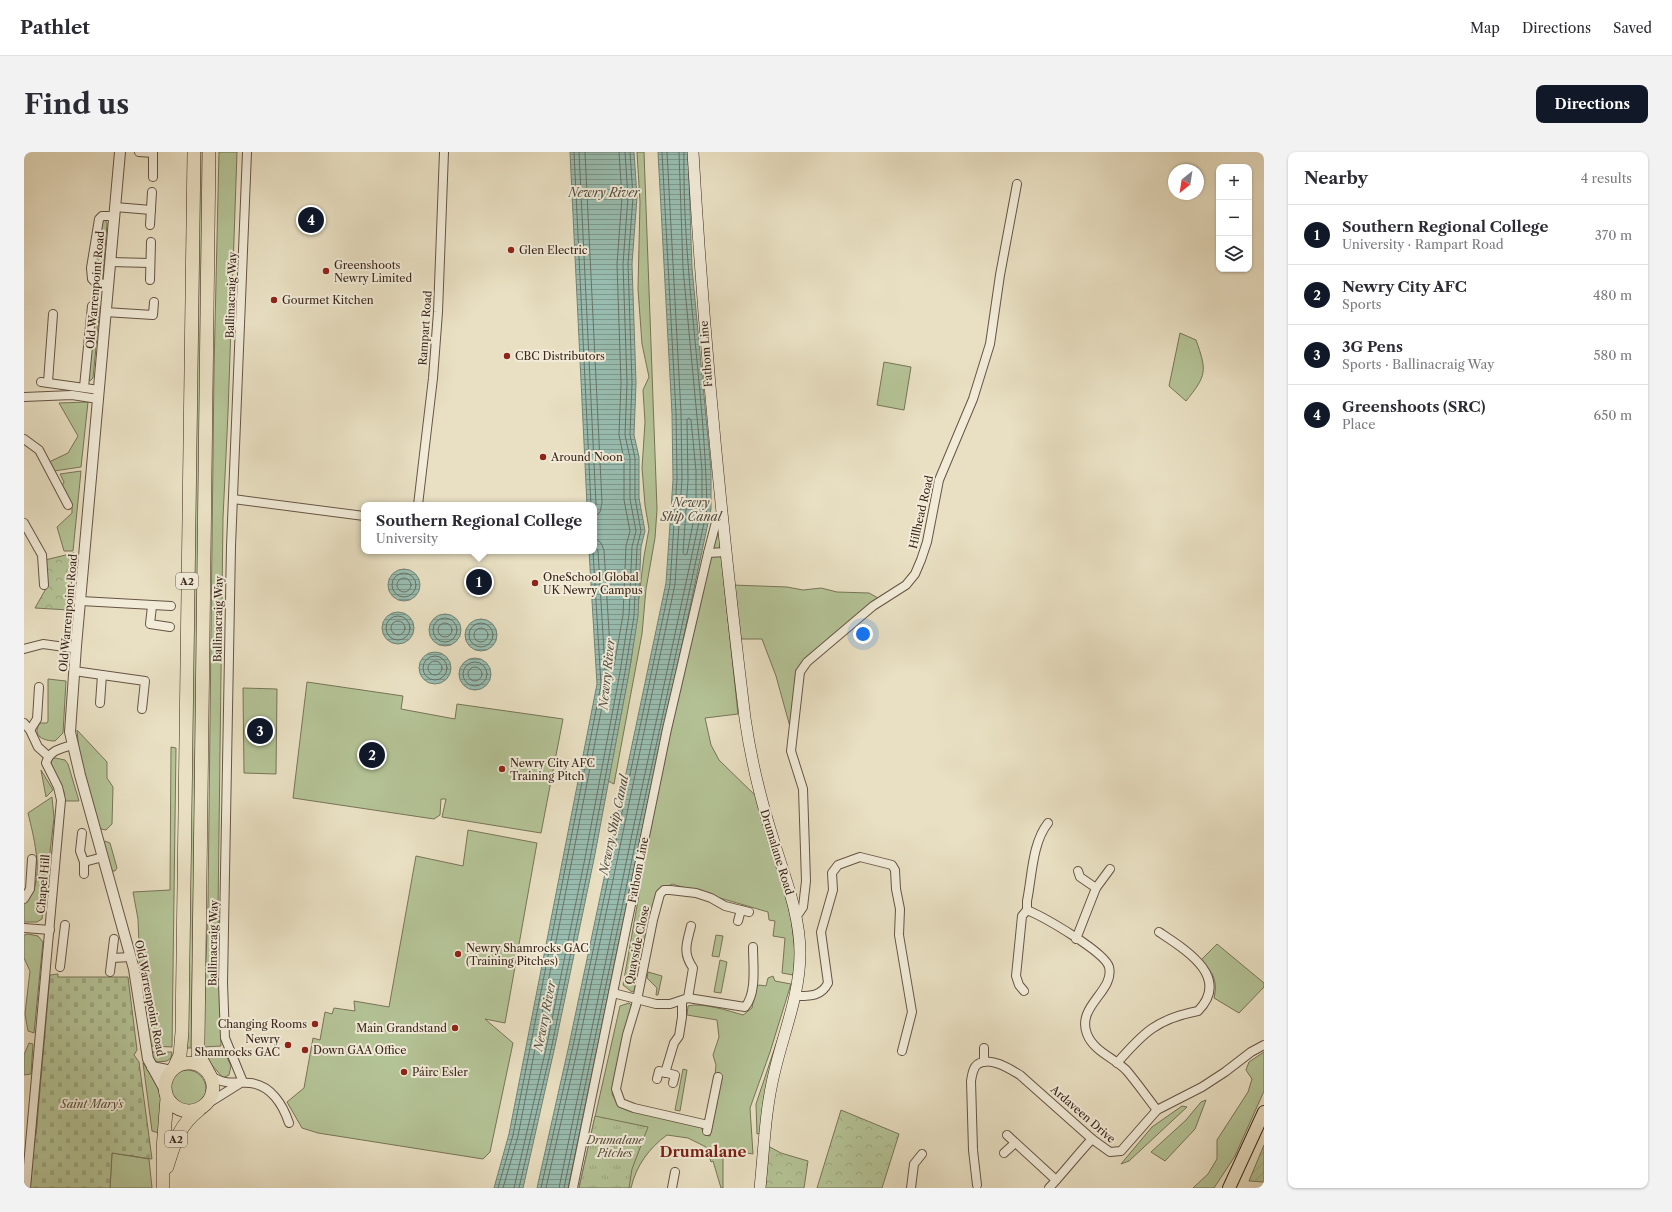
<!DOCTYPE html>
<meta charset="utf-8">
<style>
body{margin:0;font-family:"Libre Caslon Text",serif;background:#f2f2f3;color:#2b2b33}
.controls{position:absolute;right:12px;top:12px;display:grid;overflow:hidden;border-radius:8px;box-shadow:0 1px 3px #0004}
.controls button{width:36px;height:36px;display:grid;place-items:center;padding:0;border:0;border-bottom:1px solid #e1e1e2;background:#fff;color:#2b2b33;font:20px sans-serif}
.compass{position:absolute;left:1144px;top:12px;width:36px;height:36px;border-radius:50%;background:#fff;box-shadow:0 1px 3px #0004;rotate:210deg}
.you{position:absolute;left:839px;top:482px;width:14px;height:14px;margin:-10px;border:3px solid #fff;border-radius:50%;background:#1a73e8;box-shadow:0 0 0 6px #1a73e833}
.badge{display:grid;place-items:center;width:26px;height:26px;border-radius:50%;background:#111827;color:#fff;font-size:13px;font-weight:700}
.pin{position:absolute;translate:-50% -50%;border:2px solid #fff;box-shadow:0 1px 4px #0006}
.popup{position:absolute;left:337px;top:350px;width:236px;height:52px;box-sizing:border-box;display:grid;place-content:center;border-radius:8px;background:#fff;filter:drop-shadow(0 1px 3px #0005);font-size:13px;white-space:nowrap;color:#7c7c81}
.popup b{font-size:15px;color:#2b2b33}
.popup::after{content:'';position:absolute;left:50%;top:100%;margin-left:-8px;border:8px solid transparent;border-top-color:#fff}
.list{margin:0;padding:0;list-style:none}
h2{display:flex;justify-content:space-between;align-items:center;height:52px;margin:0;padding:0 16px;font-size:17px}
h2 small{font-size:13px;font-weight:400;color:#7c7c81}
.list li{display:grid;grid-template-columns:26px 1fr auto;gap:12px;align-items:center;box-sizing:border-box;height:60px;padding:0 16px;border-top:1px solid #e1e1e2}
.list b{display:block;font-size:15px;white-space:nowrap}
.list p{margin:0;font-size:13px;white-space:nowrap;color:#7c7c81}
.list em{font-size:13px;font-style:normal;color:#7c7c81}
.icon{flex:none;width:22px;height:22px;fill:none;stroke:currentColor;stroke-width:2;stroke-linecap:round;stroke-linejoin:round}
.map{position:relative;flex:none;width:1240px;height:1036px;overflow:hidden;border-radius:8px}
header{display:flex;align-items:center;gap:24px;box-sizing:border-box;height:56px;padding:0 20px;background:#fff;border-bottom:1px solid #e1e1e2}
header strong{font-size:19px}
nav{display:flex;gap:22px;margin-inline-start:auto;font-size:14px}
.intro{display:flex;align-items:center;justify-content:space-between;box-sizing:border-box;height:96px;padding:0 24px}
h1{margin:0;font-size:28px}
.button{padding:10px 18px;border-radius:8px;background:#111827;color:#fff;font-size:14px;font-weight:700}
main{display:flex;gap:24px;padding:0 24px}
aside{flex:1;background:#fff;border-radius:8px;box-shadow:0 1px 3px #0004}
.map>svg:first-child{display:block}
.grass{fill:#b4c396;stroke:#787458}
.forest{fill:url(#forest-crowns);stroke:#787458}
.cemetery{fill:url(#cemetery-stones);stroke:#787458}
.park{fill:url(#park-tufts);stroke:#787458}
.garden{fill:url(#garden-furrows);stroke:#787458}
.water{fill:url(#water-rules);stroke:#738174}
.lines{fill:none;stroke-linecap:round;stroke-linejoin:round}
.shore{stroke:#6a7265;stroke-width:1}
.minor-casing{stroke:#665444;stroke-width:10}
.tertiary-casing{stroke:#665444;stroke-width:12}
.secondary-casing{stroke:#3b261a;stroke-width:12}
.primary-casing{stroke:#3b261a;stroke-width:14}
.trunk-casing{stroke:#3b261a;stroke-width:14}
.minor{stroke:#f1ebd8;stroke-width:8}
.tertiary{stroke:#f1ebd8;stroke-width:10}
.secondary{stroke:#f1ebd8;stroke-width:11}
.primary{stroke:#e9e0c3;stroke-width:12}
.trunk{stroke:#e9e0c3;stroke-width:13}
.poi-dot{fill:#8f2418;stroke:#f1ebd8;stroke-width:1.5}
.labels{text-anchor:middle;stroke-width:4;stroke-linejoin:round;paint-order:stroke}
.shield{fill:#f1ebd8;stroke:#726153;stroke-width:1}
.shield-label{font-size:10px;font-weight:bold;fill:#3b261a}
.poi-label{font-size:11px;fill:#3b261a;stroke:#f1ebd8;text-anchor:start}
.street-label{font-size:11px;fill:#3b261a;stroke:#f1ebd8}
.park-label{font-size:11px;font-style:italic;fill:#594d39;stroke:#f1ebd8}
.water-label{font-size:12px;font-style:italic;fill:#524c40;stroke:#f1ebd8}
.district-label{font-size:15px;font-weight:bold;fill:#7a1f14;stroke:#f1ebd8}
</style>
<header>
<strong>Pathlet</strong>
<nav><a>Map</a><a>Directions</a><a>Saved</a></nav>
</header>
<div class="intro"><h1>Find us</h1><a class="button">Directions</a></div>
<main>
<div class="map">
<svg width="1240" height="1036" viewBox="0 0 1240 1036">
<defs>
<pattern id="forest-crowns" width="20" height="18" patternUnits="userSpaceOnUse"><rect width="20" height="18" fill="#b4c396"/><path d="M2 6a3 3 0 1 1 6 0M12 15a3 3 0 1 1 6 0" fill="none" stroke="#9ca781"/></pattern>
<pattern id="cemetery-stones" width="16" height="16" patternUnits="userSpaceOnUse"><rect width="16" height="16" fill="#b4c396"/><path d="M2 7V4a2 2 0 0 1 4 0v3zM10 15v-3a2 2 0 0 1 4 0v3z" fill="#9ca781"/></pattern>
<pattern id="park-tufts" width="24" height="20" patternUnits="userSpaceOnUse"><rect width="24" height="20" fill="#b4c396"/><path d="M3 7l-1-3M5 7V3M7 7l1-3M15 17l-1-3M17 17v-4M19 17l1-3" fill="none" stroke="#9ca781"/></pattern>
<pattern id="garden-furrows" width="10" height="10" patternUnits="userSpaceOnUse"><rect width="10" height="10" fill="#b4c396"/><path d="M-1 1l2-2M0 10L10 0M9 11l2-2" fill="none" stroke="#9ca781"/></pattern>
<pattern id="water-rules" width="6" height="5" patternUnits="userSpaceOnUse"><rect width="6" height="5" fill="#98bdb0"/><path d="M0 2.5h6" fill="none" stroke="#7d998e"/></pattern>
</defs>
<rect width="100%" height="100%" fill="#e9e0c3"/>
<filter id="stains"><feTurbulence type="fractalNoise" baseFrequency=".005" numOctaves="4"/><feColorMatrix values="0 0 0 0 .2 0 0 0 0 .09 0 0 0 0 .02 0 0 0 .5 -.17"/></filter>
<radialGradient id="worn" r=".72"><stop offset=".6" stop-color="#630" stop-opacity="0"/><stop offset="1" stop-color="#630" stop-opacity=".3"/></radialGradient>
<g class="grass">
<polygon points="174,0 180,0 168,842 167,896 161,896"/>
<polygon points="195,0 213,0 204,261 199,366 194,759 197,894 179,895 184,751 190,217"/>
<polygon points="613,0 620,0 633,357 631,386 622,437 618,482 590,632 584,629 607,509 620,404 625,377 621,353 618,316 621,270 619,238 625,225 618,192 614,137 616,50"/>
<polygon points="80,67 83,71 79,126 78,128 73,128 69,125 77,68"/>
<polygon points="76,154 69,226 66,229 63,224 70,158"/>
<path d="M1156 181 1172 188C1183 219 1183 223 1162 249L1145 234Z"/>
<polygon points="860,210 887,215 880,258 853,253"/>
<polygon points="64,250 57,315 30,319 25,310 44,301 54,284 35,251"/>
<polygon points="57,319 49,399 40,399 33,375 48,361 48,356 38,334 40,330 36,322"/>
<polygon points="693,365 714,562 681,566 687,593 695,608 735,647 767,765 772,809 769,823 758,821 761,786 749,784 751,769 745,768 744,760 648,732 633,740 610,839 608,840 599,833 619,720 613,719"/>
<polygon points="708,433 763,435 779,438 797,436 813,440 845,441 854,446 780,513 768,582 752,524 738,487 717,487"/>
<path d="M24 527 42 529 39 581 31 589C20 589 7 584 16 571H23L24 569Z"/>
<polygon points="283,530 379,544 377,557 431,567 433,552 539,567 517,681 418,665 422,647 417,647 416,663 410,667 269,646"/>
<polygon points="219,536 253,537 252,622 220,621"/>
<polygon points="53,578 83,610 83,626 89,635 88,672 82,678 77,677 74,672 56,609"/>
<polygon points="147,595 152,596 148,895 127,894 116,817 114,767 109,740 146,738"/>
<polygon points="31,606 41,608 44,612 55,649 40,649 40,640 27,612 28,607"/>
<polygon points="17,618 29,638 22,645"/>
<path d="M28 645 30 666 18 767 13 770H0V752C23 733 10 686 4 661Z"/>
<polygon points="444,678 513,691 481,871 461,867 489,891 466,1000 459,1007 294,981 278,976 263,950 280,936 289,886 296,888 301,860 308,862 310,856 331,859 330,849 365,855 392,704 439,714"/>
<polygon points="81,689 86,691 93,716 91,719 87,719 79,693"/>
<polygon points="4,782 14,784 19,790 10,881 4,879 1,862 6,819 0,806 0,783"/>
<polygon points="692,783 699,784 695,805 688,804"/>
<path d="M1193 792 1240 831V835L1215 861 1190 846C1194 829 1189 820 1177 808Z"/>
<polygon points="696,808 703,810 697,841 690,840"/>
<polygon points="624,820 638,824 634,843 632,843 633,836 623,826"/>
<path d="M749 824 751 829 767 832 746 900 726 956 729 1002 699 997V1036H697L689 1009 687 1010 682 995 664 986 643 983C625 996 612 1014 607 1036H555L596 854 605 851 607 853V860L588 942 594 953 677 975 681 983 686 984 698 926 691 923 692 913 689 903 695 885 693 868 663 863 664 854C678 850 705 859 719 863L728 856 731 836 735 833 742 834 744 826Z"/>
<polygon points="758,874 736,981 733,982 732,952"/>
<polygon points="5,891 9,892 7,922 0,923 0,903"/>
<polygon points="199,897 207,914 205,923 199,926 188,913 180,899"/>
<polygon points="128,900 148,900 147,906 143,909 133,910 128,906"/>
<polygon points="1240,900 1240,939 1211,1004 1190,1036 1169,1036 1184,1022 1193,1007 1193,988 1224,940 1228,927 1222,918 1225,910"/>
<path d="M119 911C140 940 138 947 135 981L128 979Z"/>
<polygon points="659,917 663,918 656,959 651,958"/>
<circle cx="163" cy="937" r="19"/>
<polygon points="1182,948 1171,977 1141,1009 1127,1000 1162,968 1177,950"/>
<polygon points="1158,954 1163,955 1105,1009 1097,1012 1128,975"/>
<polygon points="88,1001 125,1007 128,1036 86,1036"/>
</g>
<g class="forest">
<polygon points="50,401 45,458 11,456 24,433 21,408"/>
<polygon points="817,958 875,982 858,1036 793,1036"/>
<polygon points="742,993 757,1001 784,1009 780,1036 740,1036"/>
</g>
<polygon class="cemetery" points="34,822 34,825 104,825 113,898 110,903 115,910 128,1007 88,1001 86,1036 6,1036 11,983 12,983 26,823"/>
<polygon class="park" points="571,964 624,975 608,1017 605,1036 555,1036"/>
<polygon class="garden" points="1240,993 1240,1030 1225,1029"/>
<g class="water">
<polygon points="546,0 610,0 613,45 608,112 612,231 610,283 615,305 615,346 621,379 617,395 614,464 605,521 570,707 531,894 499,1036 470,1036 485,982 573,532 565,399 570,399 570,353 563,353"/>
<polygon points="634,0 664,0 668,116 687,318 687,357 617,684 544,1036 513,1036 545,893 642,431 649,328 648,262"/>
<circle cx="380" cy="433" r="16"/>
<circle cx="374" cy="476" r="16"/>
<circle cx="421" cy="478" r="16"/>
<circle cx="457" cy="483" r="16"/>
<circle cx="411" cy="516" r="16"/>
<circle cx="451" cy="522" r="16"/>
</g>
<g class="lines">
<g class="shore">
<polyline points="550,0 567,353"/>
<polyline points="555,0 572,352 570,357"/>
<polyline points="561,0 578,351 576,360 570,366"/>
<polygon points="665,266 667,268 672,319 672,356 663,402 661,403 659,401 664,328 663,268"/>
<polyline points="570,385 577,391 580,398 587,512 590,514 599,463 602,394 606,379 600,348 600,307 595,283 597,231 593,112 598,45 595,0"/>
<circle cx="380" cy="433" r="12"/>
<circle cx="380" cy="433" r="7"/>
<circle cx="374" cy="476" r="12"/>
<circle cx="421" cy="478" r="12"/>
<circle cx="374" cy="476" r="7"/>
<circle cx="457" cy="483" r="12"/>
<circle cx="421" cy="478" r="7"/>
<circle cx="457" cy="483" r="7"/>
<circle cx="411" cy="516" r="12"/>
<circle cx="411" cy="516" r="7"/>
<circle cx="451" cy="522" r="12"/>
<circle cx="451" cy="522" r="7"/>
<polyline points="474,1036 489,983 577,533 569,399"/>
<polyline points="479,1036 494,984 582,534 574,399 570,392"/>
<polyline points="490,1036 523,892 561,706 596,520 605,463 608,395 612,379 606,347 606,306 601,283 603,231 599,112 604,45 601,0"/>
<polyline points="495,1036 528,893 566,707 601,520 610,464 613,395 617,379 611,346 611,306 606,283 608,231 604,112 609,45 606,0"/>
<polyline points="517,1036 549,894 646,432 653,327 652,261 638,0"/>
<polyline points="522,1036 554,895 651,432 658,327 657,261 643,0"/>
<polyline points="535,1036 608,682 678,356 678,318 659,116 655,0"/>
<path d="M540 1036 613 683 683 357C681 237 658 119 660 0"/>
</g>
<g class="minor-casing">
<g id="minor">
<polyline points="115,0 129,1"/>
<polyline points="129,0 129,25"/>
<polyline points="91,55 127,58"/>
<polyline points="126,73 128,40"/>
<polyline points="86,110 126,111"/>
<polyline points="126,128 127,90"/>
<polyline points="84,133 71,130 68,127 67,116 75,67 78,64 90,64"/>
<polyline points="81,160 129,163 130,150"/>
<polyline points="17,230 75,238"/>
<polyline points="24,230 29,162"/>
<polyline points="60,235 68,154"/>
<polyline points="0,245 48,243 74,247"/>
<polyline points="0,287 15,298 44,353"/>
<polyline points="209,347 340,364"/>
<polyline points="394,353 409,226 414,160 420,0"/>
<polyline points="0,371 18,403 20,433"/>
<polyline points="684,401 702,400"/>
<polyline points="57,449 147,454"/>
<polyline points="128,454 126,472 146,475"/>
<polyline points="0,497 19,492 48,496 52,494"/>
<polyline points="50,519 121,529 118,557"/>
<polyline points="76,551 78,523"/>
<polyline points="0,571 6,578 14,595 24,604"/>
<polyline points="6,578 13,567 15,535"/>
<polyline points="58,681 56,699 60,710 60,722"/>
<polyline points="60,710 79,705"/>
<polyline points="1054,719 1056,725 1072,736"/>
<polyline points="0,747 6,737 8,707"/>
<path d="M1003 758V749C1008 725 1008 691 1024 671"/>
<polyline points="772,762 775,761 779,755 782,729 779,637 767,599 776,520 783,510 849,454 882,433 891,422 897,408 903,390 915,328 949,247 966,192 976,123 993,32"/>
<polyline points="714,769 717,758"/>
<polyline points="0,776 26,778"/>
<polyline points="1052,787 1072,736 1086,717"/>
<polyline points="88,806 107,805"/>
<polyline points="36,815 41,773"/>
<polyline points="86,820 90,787"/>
<path d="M1000 839 995 833 992 824 998 764 1003 758C1020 765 1081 800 1085 815 1091 839 1052 854 1063 882 1070 900 1091 906 1103 919 1113 931 1123 945 1133 958"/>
<path d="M589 841 632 852H646L664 846 721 855C733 841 729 813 729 795"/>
<path d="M771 844C785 844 797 845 804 831L797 780 809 738 808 721 814 713 836 705 868 713 871 718 872 737 876 757 875 783 888 860 878 899"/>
<path d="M664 846 669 816C658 800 663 791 667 774"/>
<polyline points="960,910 960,896"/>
<path d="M1093 911C1120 880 1133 867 1174 859 1207 825 1162 798 1135 780"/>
<polyline points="641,921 650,891 655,884 658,865 658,849"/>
<path d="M187 924C204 934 208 929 226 931 247 933 259 953 265 971"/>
<polyline points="633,927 635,919 651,923 649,931"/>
<polyline points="219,930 201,886 199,831 207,394 223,0"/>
<polyline points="183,952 215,932"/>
<polyline points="684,973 610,956 597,951 592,937 603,883 612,853 629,768 636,742 640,738 646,738 672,741 687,746 701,754 725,760"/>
<polyline points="683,979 694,925"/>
<polyline points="983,983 1032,1028"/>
<polyline points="980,1001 991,991"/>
<path d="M953 1033 949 998 947 929C948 923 949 915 954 912 966 904 986 917 996 923L1068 987 1086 1000 1097 999 1133 958 1178 935 1201 920 1227 900 1240 893"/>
<path d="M2 1036 37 648 34 635 22 611C26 598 36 597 48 593"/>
<polyline points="549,1036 643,577 684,401 693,366 697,362"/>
<polyline points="648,1036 651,1020"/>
<polyline points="887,1036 890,1012 898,1002"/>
<path d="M1025 1036C1040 1020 1053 1003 1068 987"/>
</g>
</g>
<g class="tertiary-casing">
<g id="tertiary">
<polyline points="96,0 52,494 46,580 56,623 110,817 124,907 141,938"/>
<polyline points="128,915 148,919"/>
</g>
</g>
<g class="secondary-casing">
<path id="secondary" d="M669 0C680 190 698 378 721 566 727 609 737 649 750 690 761 726 776 763 776 801 776 843 759 882 750 922 741 959 740 998 736 1036"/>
</g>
<g class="primary-casing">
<polyline id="primary" points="1205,1036 1240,960"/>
</g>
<g class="trunk-casing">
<g id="trunk">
<circle cx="165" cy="935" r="24"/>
<polyline points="150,916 156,903 158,880 170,0"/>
<polyline points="183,918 174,902 174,891 185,0"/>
<path d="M143 1015C150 992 155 973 175 958"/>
<polyline points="139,1036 139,997 143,946"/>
</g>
</g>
<use href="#minor" class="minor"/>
<use href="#tertiary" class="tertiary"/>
<use href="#secondary" class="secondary"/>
<use href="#primary" class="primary"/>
<use href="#trunk" class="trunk"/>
</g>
<g class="poi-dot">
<circle cx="487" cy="98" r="4"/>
<circle cx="302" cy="119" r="4"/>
<circle cx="250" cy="148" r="4"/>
<circle cx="483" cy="204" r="4"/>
<circle cx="519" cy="305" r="4"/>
<circle cx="511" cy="431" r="4"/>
<circle cx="478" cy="617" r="4"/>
<circle cx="434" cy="802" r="4"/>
<circle cx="291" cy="872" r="4"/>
<circle cx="431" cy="876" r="4"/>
<circle cx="264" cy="893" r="4"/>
<circle cx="281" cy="898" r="4"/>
<circle cx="380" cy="920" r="4"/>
</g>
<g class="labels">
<g class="shield">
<rect x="152" y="421" width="22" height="16" rx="3"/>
<rect x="141" y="979" width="22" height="16" rx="3"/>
</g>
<g class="shield-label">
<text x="163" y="433">A2</text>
<text x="152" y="991">A2</text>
</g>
<g class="poi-label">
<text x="495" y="102">Glen Electric</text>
<text x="310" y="117">Greenshoots<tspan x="310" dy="13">Newry Limited</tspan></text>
<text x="258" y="152">Gourmet Kitchen</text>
<text x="491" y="208">CBC Distributors</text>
<text x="527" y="309">Around Noon</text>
<text x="519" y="429">OneSchool Global<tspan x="519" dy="13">UK Newry Campus</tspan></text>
<text x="486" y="615">Newry City AFC<tspan x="486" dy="13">Training Pitch</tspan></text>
<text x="442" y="800">Newry Shamrocks GAC<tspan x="442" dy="13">(Training Pitches)</tspan></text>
<text x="283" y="876" text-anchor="end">Changing Rooms</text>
<text x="423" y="880" text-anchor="end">Main Grandstand</text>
<text x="256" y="891" text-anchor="end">Newry<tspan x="256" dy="13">Shamrocks GAC</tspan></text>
<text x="289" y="902">Down GAA Office</text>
<text x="388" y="924">Páirc Esler</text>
</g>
<g class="street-label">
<text transform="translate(71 138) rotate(-85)" y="4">Old Warrenpoint Road</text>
<text transform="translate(207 143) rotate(-88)" y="4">Ballinacraig Way</text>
<text transform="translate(401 176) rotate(-86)" y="4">Rampart Road</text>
<text transform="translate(682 202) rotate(-94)" y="4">Fathom Line</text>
<text transform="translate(897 360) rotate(-77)" y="4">Hillhead Road</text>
<text transform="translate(44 461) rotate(-85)" y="4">Old Warrenpoint Road</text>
<text transform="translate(194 467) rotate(-89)" y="4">Ballinacraig Way</text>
<text transform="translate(753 700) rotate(73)" y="4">Drumalane Road</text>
<text transform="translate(614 718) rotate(-79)" y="4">Fathom Line</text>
<text transform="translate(19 732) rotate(-85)" y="4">Chapel Hill</text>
<text transform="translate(189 791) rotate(-89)" y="4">Ballinacraig Way</text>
<text transform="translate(613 793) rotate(-78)" y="4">Quayside Close</text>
<text transform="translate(126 846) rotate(79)" y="4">Old Warrenpoint Road</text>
<text transform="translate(1059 962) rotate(41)" y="4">Ardaveen Drive</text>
</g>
<g class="park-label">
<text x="68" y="956">Saint Mary's</text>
<text x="591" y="992">Drumalane<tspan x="591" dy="13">Pitches</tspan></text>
</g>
<g class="water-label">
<text x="580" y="45">Newry River</text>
<text x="667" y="355">Newry<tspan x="667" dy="14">Ship Canal</tspan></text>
<text transform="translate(583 522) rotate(-84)" y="4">Newry River</text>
<text transform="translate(590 673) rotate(-78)" y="4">Newry Ship Canal</text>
<text transform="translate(521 864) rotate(-79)" y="4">Newry River</text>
</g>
<g class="district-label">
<text x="679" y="1005">Drumalane</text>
</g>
</g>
<rect width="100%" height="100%" filter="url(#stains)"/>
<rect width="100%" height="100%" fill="url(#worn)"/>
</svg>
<div class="controls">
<button>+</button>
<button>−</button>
<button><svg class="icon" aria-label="layers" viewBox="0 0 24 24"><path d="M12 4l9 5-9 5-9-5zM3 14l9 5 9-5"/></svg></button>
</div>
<svg class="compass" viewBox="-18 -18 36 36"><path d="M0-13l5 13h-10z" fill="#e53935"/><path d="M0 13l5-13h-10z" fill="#7c7c81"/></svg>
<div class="you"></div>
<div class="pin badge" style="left:455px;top:430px">1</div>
<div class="popup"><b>Southern Regional College</b>University</div>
<div class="pin badge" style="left:348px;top:603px">2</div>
<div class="pin badge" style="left:236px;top:579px">3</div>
<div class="pin badge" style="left:287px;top:68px">4</div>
</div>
<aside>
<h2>Nearby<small>4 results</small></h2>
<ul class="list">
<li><span class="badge">1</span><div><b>Southern Regional College</b><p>University · Rampart Road</p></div><em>370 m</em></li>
<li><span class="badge">2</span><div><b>Newry City AFC</b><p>Sports</p></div><em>480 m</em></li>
<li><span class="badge">3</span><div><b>3G Pens</b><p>Sports · Ballinacraig Way</p></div><em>580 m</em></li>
<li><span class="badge">4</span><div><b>Greenshoots (SRC)</b><p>Place</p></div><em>650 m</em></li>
</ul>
</aside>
</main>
